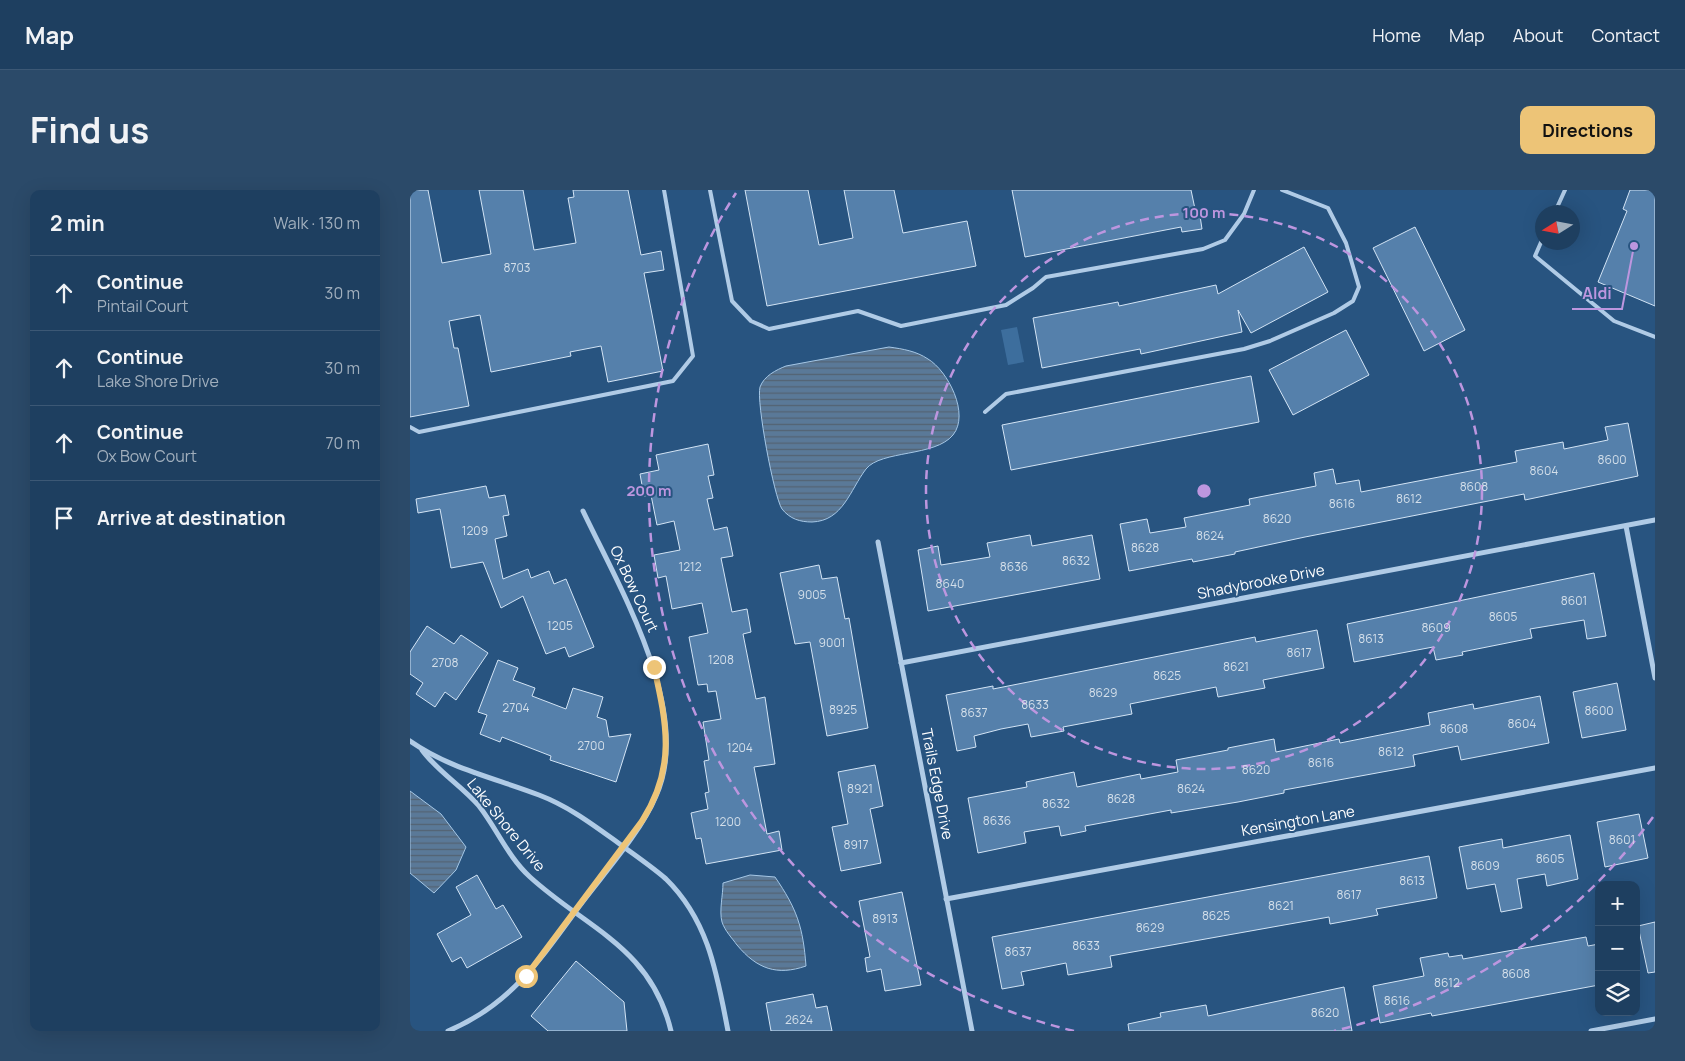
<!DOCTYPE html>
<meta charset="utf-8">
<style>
body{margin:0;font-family:Manrope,sans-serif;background:#2b4a69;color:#f1f3f6}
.controls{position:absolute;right:15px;bottom:15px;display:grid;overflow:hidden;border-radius:10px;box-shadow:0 5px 20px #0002}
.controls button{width:45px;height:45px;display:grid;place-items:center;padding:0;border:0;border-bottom:1px solid #3c5875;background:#1e3f60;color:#f1f3f6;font:25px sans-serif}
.compass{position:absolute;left:1125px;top:15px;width:45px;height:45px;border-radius:50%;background:#1e3f60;box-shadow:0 5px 20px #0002;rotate:259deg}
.stop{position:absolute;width:15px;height:15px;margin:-11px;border:4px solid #edc477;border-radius:50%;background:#fff}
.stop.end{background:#edc477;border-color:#fff;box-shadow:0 1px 5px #0008}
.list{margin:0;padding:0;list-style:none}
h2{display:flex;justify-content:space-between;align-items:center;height:65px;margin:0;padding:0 20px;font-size:21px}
h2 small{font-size:16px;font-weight:400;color:#a1afbd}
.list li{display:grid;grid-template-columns:32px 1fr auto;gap:15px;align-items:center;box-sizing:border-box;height:75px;padding:0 20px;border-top:1px solid #3c5875}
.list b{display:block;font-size:19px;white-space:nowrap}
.list p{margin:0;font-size:16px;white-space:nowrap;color:#a1afbd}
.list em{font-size:16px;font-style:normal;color:#a1afbd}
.icon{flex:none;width:28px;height:28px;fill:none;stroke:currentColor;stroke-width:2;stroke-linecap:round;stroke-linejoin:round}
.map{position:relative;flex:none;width:1245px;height:841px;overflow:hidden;border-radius:10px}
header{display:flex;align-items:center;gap:30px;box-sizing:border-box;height:70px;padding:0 25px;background:#1e3f60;border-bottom:1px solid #3c5875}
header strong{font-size:24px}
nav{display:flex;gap:28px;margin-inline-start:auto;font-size:18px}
.intro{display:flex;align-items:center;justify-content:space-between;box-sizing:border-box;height:120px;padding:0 30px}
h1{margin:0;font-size:35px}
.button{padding:12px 22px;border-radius:10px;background:#edc477;color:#111;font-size:18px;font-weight:700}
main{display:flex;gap:30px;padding:0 30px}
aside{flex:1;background:#1e3f60;border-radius:10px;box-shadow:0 5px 20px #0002}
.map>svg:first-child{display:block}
.green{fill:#3d6e9d}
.water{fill:url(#water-rules);stroke:#a5c7e6}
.building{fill:#5580ab;stroke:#d3e4f5}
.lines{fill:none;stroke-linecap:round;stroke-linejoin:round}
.lane{stroke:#b0cbe6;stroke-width:4}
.street{stroke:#b0cbe6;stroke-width:5}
.route{stroke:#edc477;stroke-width:6}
.ring{fill:none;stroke:#bd96df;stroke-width:2.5;stroke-dasharray:9 6}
.labels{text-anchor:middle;stroke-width:4;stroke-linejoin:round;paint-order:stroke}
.number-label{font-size:12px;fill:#d4dfea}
.street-label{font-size:15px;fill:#fff;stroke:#285480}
.centre{fill:#bd96df;stroke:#285480;stroke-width:2.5}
.ring-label{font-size:15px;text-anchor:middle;font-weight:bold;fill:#bd96df;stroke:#285480;stroke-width:4;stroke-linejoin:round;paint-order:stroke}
.leader{fill:none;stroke:#bd96df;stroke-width:2}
.callout-dot{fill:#bd96df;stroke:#285480;stroke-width:2}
.callout-label{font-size:16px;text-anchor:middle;font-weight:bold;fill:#bd96df;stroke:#285480;stroke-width:4;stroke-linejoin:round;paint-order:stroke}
</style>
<header>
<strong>Map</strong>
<nav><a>Home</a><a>Map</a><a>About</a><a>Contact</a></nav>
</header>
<div class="intro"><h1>Find us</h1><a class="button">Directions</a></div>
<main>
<aside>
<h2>2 min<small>Walk · 130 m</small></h2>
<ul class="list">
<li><svg class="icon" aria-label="ahead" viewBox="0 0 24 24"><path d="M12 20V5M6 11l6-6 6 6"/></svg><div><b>Continue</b><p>Pintail Court</p></div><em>30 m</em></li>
<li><svg class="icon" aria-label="ahead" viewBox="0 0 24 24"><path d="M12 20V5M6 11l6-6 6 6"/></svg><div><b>Continue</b><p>Lake Shore Drive</p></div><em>30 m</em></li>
<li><svg class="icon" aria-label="ahead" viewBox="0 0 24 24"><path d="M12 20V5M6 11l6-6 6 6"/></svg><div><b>Continue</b><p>Ox Bow Court</p></div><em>70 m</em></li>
<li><svg class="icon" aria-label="arrive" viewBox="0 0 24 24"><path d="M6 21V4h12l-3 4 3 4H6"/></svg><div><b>Arrive at destination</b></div></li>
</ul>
</aside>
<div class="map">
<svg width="1245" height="841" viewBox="0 0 1245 841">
<defs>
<pattern id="water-rules" width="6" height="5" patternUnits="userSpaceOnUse" patternTransform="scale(1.25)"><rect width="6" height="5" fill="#5a7998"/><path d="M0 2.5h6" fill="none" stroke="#536272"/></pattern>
</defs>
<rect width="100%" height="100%" fill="#285480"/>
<polygon class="green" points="607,137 614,172 598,175 591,140"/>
<g class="water">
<path d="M479 157C493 159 506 161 518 169 538 181 560 224 543 245 525 267 471 260 456 279 440 300 433 331 402 332 390 332 380 329 372 319 364 307 346 211 350 197 354 186 366 180 376 176Z"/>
<polygon points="0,601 31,624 56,657 46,680 24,703 0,683"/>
<path d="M340 685 365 687C387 719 393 737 396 776 367 786 347 779 327 755 322 748 315 741 312 732 309 721 313 705 313 693Z"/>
</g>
<g class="building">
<polygon points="0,0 18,0 32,73 81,64 69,0 113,0 124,60 166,53 158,8 164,7 163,0 218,0 231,65 251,61 254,80 234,83 253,181 198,192 191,156 160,162 161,166 81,182 70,125 39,131 44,158 48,158 59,216 0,227"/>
<polygon points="335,0 398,0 409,55 443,48 434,0 484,0 493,43 557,31 566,76 357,116"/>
<polygon points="602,0 781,0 785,19 789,19 792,39 772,42 771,37 615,67"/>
<polygon points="1220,0 1238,0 1245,3 1245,116 1188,92 1217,21 1213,19"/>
<polygon points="1005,37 1055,140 1014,161 963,58"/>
<polygon points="894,57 918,102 841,143 828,120 832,142 731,164 730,159 632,178 623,128 708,112 709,116 806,95 808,104"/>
<polygon points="936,140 959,185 883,225 859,180"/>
<polygon points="841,186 849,232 601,280 592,235"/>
<polygon points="1218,233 1228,286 1115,310 1114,304 895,347 825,362 825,364 783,372 782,369 719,381 710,334 737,329 740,343 776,337 774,328 840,315 839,309 906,296 904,283 923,279 926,294 949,290 951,302 1107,272 1105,261 1153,252 1154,259 1198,250 1195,237"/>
<polygon points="298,254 304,285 298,286 303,308 297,309 304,340 317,337 323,366 311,368 322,422 337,419 341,442 333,444 346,509 355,507 365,574 344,577 357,644 369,641 372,660 296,674 291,648 286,649 281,623 298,619 295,603 299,602 294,571 299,570 293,532 311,529 306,501 298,502 297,494 288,495 279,447 298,443 292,413 262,419 256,386 248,388 244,365 270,360 264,331 247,335 241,305 234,306 230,284 249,280 246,265"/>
<polygon points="76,296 79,308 95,305 99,325 93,326 97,346 85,349 93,389 118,379 121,388 139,381 144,394 156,389 184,457 159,467 155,457 136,464 113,406 91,418 73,372 41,378 30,319 8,323 6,309"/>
<polygon points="620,345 622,356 682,345 690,389 518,421 508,360 528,356 531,375 580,367 577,353"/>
<polygon points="409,375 412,389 427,387 435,429 439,428 458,538 417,546 400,452 385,454 370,383"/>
<polygon points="1184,383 1196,446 1177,449 1174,430 1120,439 1122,448 1052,462 1053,465 1026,470 1023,457 944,472 937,434"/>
<polygon points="17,436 44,454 51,445 78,463 46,510 35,502 25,517 6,504 13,493 0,484 0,462"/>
<polygon points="907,440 914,478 853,490 855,498 808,507 806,497 720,514 722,524 653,537 654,541 621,547 618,534 591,539 564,546 566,557 547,561 536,505 583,496 583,499 845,447 846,452"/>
<polygon points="88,470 108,478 103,490 125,498 122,506 156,519 163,498 193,507 187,527 196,530 199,547 221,544 206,592 140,570 141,566 92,547 90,552 70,544 77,525 68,522"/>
<polygon points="1207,493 1216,540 1172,548 1163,502"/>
<polygon points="1130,506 1139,553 1051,570 1048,556 1003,565 1005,576 874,600 874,603 828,612 761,623 761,620 675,636 676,641 651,646 649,636 614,642 616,653 568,663 558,608 617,597 616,592 664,582 667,597 730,584 731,589 768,582 766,570 818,560 818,558 864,549 866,562 929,549 930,553 1020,535 1018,523 1063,514 1064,519"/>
<polygon points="465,575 473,616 460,619 471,673 431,681 422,637 438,634 428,582"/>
<polygon points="1229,624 1238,668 1195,677 1187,632"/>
<polygon points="1160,645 1168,689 1137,696 1135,684 1107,689 1112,718 1091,722 1085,694 1057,699 1049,657 1092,649 1093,658"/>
<polygon points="1019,666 1027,708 966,719 968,725 920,734 919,727 700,766 702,777 658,785 656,773 611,782 614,795 592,799 582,747"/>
<polygon points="67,685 86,719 93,715 112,747 57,778 51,767 42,772 27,744 61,725 46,697"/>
<polygon points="492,702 511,795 475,801 471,779 457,782 455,768 460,767 449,711"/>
<polygon points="1245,732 1245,782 1238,783 1228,736"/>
<polygon points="1176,747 1178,756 1189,754 1189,795 1022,826 1021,823 970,833 963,796 1014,786 1010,768 1038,763 1039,767 1052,765 1053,769"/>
<polygon points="166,771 214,812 217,841 138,841 121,826"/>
<polygon points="934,797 942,841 719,841 718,834 751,827 750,823 796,815 798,826"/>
<polygon points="403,804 406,818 417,816 422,841 361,841 356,813"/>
</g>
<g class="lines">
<g class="lane">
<polyline points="300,0 322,111 341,131 359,139 448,121 491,136 596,115 623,98 636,87 793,59 815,50 834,24 844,0"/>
<polyline points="1145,22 1155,0"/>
<polyline points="1132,50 1125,66 1204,131 1245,147"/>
<polyline points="575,222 596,204 834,159 860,151 924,123 943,111 949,97 936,53 918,18 872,0"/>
<polyline points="0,237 9,242 263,191 283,166 254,0"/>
</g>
<g class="street">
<polyline points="1216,336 1245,488"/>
<polyline points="468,352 562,841"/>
<polyline points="491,473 1245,330"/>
<path d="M0 551C40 579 85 588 129 605 158 616 182 634 207 652 223 664 241 676 256 689 299 731 307 785 318 841"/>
<path d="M12 560C27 581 52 596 69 616 87 639 98 667 120 687 177 739 241 757 261 841"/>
<polyline points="536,709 1245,578"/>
<path d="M38 841C100 815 130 770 168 718 193 684 230 644 246 606 284 522 209 397 173 321"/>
<polyline points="1181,841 1245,829"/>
</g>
</g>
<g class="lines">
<path class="route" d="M116 786 232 631C266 578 257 535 244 477"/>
</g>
<g class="ring">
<circle cx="794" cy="301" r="278"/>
<path d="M1243 627A555 555 0 0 1 924 841M664 841A555 555 0 0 1 326 3"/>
</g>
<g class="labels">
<g class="number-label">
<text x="107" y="82">8703</text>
<text x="1202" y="274">8600</text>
<text x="1134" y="285">8604</text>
<text x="1064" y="301">8608</text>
<text x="999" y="313">8612</text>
<text x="932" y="318">8616</text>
<text x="867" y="333">8620</text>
<text x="65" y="345">1209</text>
<text x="800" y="350">8624</text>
<text x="735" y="362">8628</text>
<text x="666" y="375">8632</text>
<text x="280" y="381">1212</text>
<text x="604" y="381">8636</text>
<text x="540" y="398">8640</text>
<text x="402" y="409">9005</text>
<text x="1164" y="415">8601</text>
<text x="1093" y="431">8605</text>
<text x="150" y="440">1205</text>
<text x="1026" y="442">8609</text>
<text x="961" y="453">8613</text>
<text x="422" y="457">9001</text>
<text x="889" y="467">8617</text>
<text x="311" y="474">1208</text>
<text x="35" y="477">2708</text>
<text x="826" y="481">8621</text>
<text x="757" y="490">8625</text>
<text x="693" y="507">8629</text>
<text x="625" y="519">8633</text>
<text x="106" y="522">2704</text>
<text x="433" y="524">8925</text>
<text x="1189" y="525">8600</text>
<text x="564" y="527">8637</text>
<text x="1112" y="538">8604</text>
<text x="1044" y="543">8608</text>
<text x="181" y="560">2700</text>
<text x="330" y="562">1204</text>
<text x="981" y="566">8612</text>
<text x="911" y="577">8616</text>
<text x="846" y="584">8620</text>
<text x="450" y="603">8921</text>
<text x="781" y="603">8624</text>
<text x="711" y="613">8628</text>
<text x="646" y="618">8632</text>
<text x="587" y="635">8636</text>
<text x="318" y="636">1200</text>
<text x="1212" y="654">8601</text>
<text x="446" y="659">8917</text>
<text x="1140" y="673">8605</text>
<text x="1075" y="680">8609</text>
<text x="1002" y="695">8613</text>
<text x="939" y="709">8617</text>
<text x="871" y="720">8621</text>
<text x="806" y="730">8625</text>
<text x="475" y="733">8913</text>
<text x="740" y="742">8629</text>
<text x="676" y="760">8633</text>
<text x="608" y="766">8637</text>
<text x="1106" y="788">8608</text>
<text x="1037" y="797">8612</text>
<text x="987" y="815">8616</text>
<text x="915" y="827">8620</text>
<text x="389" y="834">2624</text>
</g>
<g class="street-label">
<text transform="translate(851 392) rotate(-11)" y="5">Shadybrooke Drive</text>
<text transform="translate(224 399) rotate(65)" y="5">Ox Bow Court</text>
<text transform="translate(527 594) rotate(79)" y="5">Trails Edge Drive</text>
<text transform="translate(888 631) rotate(-10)" y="5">Kensington Lane</text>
<text transform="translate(96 635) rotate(51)" y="5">Lake Shore Drive</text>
</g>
</g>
<circle cx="794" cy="301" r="8" class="centre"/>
<g class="ring-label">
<text x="794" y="28">100 m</text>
<text x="239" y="306">200 m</text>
</g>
<path class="leader" d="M1224 56L1212 119H1162"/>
<circle class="callout-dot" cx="1224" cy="56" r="5"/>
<g class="callout-label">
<text x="1187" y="109">Aldi</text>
</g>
</svg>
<div class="controls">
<button>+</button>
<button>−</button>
<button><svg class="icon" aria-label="layers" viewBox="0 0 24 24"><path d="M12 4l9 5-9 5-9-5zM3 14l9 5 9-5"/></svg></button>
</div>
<svg class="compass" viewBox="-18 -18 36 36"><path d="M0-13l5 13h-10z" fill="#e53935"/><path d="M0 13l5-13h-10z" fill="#a1afbd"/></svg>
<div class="stop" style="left:116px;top:786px"></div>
<div class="stop end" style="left:244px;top:477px"></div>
</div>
</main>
